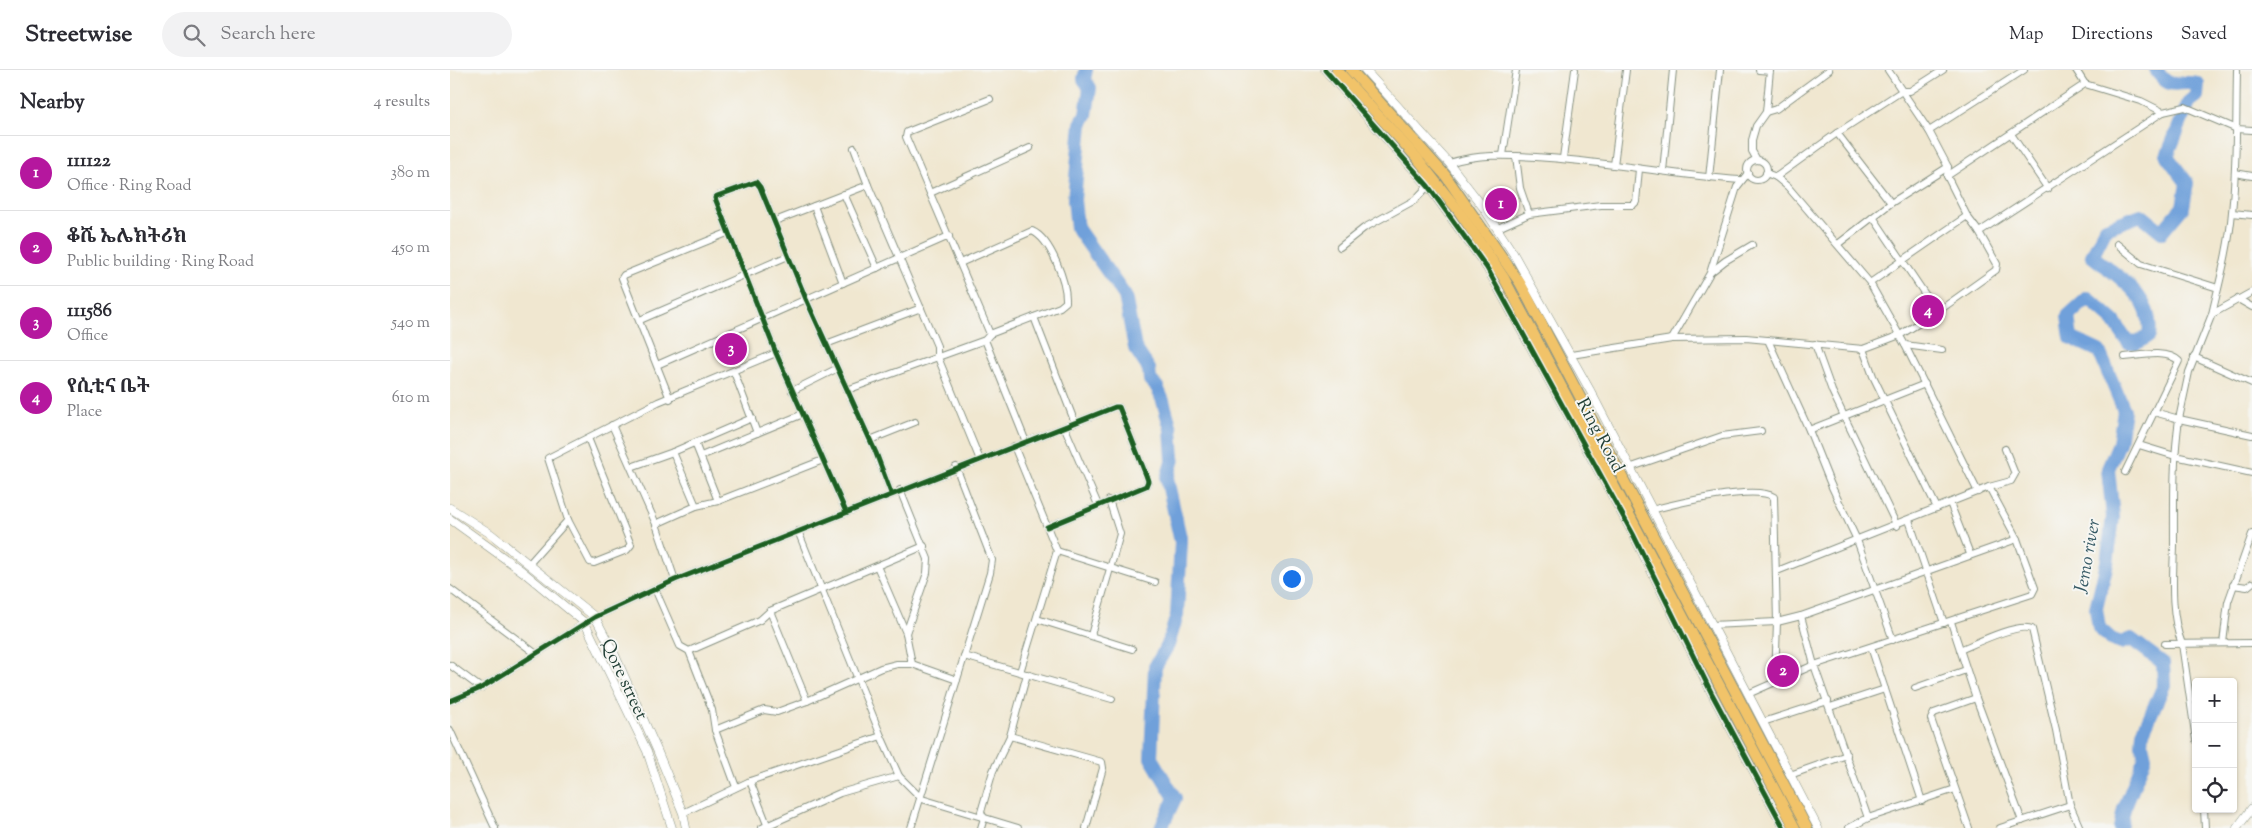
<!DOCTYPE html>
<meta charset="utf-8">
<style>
body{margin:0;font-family:"Sorts Mill Goudy","Noto Serif Ethiopic",serif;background:#f2f2f3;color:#2b2b33}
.controls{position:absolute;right:15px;bottom:15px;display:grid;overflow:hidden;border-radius:5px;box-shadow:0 1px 4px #0004}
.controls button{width:45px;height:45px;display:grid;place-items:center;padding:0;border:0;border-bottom:1px solid #e1e1e2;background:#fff;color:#2b2b33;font:25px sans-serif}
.you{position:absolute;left:841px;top:508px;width:18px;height:18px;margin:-12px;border:4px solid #fff;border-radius:50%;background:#1a73e8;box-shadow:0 0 0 8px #1a73e833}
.badge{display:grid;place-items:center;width:32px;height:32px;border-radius:50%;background:#b5179e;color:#fff;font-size:16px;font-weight:700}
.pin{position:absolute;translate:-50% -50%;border:2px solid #fff;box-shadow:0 1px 5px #0006}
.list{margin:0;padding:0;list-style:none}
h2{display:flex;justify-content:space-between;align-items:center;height:65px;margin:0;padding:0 20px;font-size:21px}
h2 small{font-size:16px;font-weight:400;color:#7c7c81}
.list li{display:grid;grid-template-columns:32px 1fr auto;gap:15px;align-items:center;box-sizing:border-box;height:75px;padding:0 20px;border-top:1px solid #e1e1e2}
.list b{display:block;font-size:19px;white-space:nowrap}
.list p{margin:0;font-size:16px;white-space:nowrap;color:#7c7c81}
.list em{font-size:16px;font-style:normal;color:#7c7c81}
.icon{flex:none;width:28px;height:28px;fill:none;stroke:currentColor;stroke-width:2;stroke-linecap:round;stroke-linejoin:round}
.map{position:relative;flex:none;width:1802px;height:758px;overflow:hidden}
header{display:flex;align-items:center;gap:30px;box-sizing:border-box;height:70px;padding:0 25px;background:#fff;border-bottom:1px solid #e1e1e2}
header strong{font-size:24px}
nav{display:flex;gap:28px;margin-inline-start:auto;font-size:18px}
.search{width:350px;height:45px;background:#f2f2f3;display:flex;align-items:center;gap:12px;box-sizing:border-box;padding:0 18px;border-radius:28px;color:#7c7c81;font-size:19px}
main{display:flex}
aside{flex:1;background:#fff}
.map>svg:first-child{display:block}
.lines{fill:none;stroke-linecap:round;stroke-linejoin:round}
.river{stroke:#70a0da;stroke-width:14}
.minor-casing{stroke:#889282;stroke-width:8}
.tertiary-casing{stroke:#889282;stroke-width:9}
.trunk-casing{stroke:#889282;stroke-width:12}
.minor{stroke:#fff;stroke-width:6}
.tertiary{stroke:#fff;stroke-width:8}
.trunk{stroke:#f1c369;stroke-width:10}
.cycleway-casing{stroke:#f6f6f2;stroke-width:8}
.cycleway{stroke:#1b5e20;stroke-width:5}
.labels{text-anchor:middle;stroke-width:4;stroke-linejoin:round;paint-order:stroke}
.street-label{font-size:18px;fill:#1f3d34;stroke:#f6f6f2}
.water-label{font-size:19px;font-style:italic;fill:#375b66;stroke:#f6f6f2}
</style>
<header>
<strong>Streetwise</strong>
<div class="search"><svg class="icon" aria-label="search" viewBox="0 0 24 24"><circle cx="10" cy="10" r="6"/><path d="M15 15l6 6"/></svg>Search here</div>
<nav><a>Map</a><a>Directions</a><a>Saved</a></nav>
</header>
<main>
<aside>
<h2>Nearby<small>4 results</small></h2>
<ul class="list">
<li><span class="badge">1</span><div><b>111122</b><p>Office · Ring Road</p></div><em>380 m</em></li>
<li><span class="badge">2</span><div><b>ቆሼ ኤሌክትሪክ</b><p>Public building · Ring Road</p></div><em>450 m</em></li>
<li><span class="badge">3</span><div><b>111586</b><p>Office</p></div><em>540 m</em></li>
<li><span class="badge">4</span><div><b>የሲቲና ቤት</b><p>Place</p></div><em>610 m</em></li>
</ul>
</aside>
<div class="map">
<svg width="1802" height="758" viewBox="0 0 1802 758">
<rect width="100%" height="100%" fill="#f6f6f2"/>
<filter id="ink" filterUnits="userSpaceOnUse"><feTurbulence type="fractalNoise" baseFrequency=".02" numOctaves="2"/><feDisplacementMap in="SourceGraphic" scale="10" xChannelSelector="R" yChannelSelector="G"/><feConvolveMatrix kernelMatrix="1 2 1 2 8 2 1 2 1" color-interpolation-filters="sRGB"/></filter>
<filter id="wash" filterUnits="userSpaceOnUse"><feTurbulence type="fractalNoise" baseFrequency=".0096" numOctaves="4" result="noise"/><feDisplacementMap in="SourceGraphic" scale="20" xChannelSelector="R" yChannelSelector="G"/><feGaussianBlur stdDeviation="1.12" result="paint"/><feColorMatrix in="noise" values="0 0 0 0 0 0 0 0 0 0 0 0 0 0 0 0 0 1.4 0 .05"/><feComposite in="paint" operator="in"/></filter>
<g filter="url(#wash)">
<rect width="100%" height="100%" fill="#f0e7d0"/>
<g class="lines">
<g class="river">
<polyline points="636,0 634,9 640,18 636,45 631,54 624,130 627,158 675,226 685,278 699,299 700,310 707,317 713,331 721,359 723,389 717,409 731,472 727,545 718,575 705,597 701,688 725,728 711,758"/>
<path d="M1670 758 1674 739 1695 687 1692 674 1693 662 1714 615 1713 593 1681 569 1671 573 1661 569 1649 558 1646 538 1657 493 1663 447 1658 399 1669 373 1674 340 1649 281 1621 268 1618 246 1638 228 1664 251 1678 272 1686 273 1699 266C1705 227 1668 207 1642 186L1656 158 1691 145 1712 162 1733 137 1737 113 1717 86 1739 32 1747 26 1748 14C1725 9 1722 23 1706 0"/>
</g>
</g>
</g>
<g filter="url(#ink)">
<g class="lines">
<g class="minor-casing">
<g id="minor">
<polyline points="1309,0 1320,1"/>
<polyline points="1626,0 1635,14 1691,31 1713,42"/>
<path d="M1787 0C1786 47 1787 95 1782 142 1779 177 1770 210 1762 244L1802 222"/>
<polyline points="1316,42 1326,39 1379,0"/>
<polyline points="1479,61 1574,0"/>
<polyline points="1387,63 1441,133"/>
<polyline points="1561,64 1598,119"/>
<polyline points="404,78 418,115 487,276 487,285 530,390"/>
<polyline points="1053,85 1066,0"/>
<polyline points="1066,86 1070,118 1079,144"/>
<polyline points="1113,88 1125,0"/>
<polyline points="1307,90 1302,81 1302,70 1306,56 1316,42 1320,0"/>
<circle cx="1307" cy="100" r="10"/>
<path d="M999 93C1027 84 1056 85 1086 87 1154 91 1222 105 1290 110"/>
<polyline points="1164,95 1176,0"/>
<polyline points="1213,101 1223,0"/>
<polyline points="1316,103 1326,107 1338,117 1420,213 1455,275 1492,280"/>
<polyline points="1785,103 1802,106"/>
<polyline points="1497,106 1635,14"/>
<polyline points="1326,107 1387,63 1452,21 1460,21 1493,0"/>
<polyline points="1259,108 1270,0"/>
<polyline points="480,123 580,78"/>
<polyline points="394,124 427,198"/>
<polyline points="364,136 393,213"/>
<polyline points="1782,143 1802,145"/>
<polyline points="1423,147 1487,242"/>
<polyline points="325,151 418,115"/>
<polyline points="1048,158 1079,144 1151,135 1183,135 1186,132 1189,99"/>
<polyline points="1529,162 1713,42 1735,37 1787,59 1802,60"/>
<polyline points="1388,174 1441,133 1498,97"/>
<polyline points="1667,174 1691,194 1768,218"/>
<polyline points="890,177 914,158 965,130 978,116"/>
<polyline points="1261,202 1275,191 1302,175"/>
<polyline points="1420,213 1517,146"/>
<polyline points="1788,229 1802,237"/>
<polyline points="584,247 625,353"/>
<polyline points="190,250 338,186"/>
<polyline points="540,264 456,67 457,62 540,29"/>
<polyline points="1222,269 1296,268 1413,279 1450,265 1487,242 1546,200 1547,194 1529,162 1517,146 1497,106 1498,97 1479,61 1438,0"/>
<polyline points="535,270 576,372"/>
<polyline points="1318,270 1359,360 1381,415 1407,470 1443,570"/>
<polyline points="376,274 471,238"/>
<polyline points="1365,274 1382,321 1447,456"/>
<polyline points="1455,275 1528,422"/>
<polyline points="1413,279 1423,306 1487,438"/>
<polyline points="1121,285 1222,269 1260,203 1287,117 1298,103"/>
<polyline points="1744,287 1802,313"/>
<polyline points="207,295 499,166"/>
<polyline points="284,302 307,363"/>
<path d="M397 320 535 270 540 264 610 237 616 232C617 213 601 169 582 161L510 193"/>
<polyline points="342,321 386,299"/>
<polyline points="220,329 172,208 174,205 277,163"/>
<polyline points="1704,342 1729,349 1739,302 1762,244"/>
<polyline points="162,355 206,454 225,510"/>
<polyline points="615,358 648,435"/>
<polyline points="1359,360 1475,314"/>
<polyline points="138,368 181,475 177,480 144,493 140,492 118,450 98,388 208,332 326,283"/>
<polyline points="420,370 465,352"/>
<polyline points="245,373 268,431"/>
<polyline points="1689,375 1725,386 1802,403"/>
<polyline points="564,376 607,481 570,602"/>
<polyline points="223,382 246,436"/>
<polyline points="251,386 353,344"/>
<polyline points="181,397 223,382 302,348"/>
<polyline points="1179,398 1272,366 1311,361"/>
<path d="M1675 402 1729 291C1717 279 1690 286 1675 287"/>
<polyline points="450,420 478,489 477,503 456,563"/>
<polyline points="1500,433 1520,484"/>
<path d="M1201 440C1224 434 1305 414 1324 427L1327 552 1325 611"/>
<polyline points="396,442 326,283 265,128 267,126 306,112 310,117 356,229 426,383 441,423"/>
<polyline points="1459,450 1494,553"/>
<polyline points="206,454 246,436 268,431 373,390"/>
<polyline points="348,461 431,666 449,706 472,729 568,758"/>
<polyline points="607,481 705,512"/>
<polyline points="79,494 118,450"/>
<polyline points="427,496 456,563 462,594"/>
<polyline points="1327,501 1539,417 1561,411 1565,404 1555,379"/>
<polyline points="1783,515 1797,517 1802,513"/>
<polyline points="0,519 85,583"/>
<polyline points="205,519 230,576 239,581 262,640 265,660 286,717"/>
<polyline points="320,541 357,631"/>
<polyline points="1351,546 1364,595 1418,748"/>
<polyline points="587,549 682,579"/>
<polyline points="1501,552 1526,628 1572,751"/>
<polyline points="1261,555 1327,552 1351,546 1567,469"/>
<polyline points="641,565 670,464 659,430"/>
<polyline points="1773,573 1778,532 1802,464"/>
<polyline points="1715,574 1802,573"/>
<polyline points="1421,577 1472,731"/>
<path d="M1510 580C1524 574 1568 552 1582 559L1606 660 1620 735 1630 758"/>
<polyline points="239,581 310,550 320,541 474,476"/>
<polyline points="514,586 662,629"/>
<polyline points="0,595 31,618"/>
<polyline points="1465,618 1516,600"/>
<polyline points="1298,624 1364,595 1582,524 1585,518 1567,469 1539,417"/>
<polyline points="0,631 31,618 145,547 225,510 665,337 669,337 696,405 698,411 696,416 597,457"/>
<polyline points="1380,637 1435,619"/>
<polyline points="1313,652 1378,631"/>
<polyline points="0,660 45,758"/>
<polyline points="265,660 314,640 327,642 357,631 431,598 447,594 462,594 507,610"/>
<polyline points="560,666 652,692 653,698 636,758"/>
<path d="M1746 670 1732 574C1720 544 1723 508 1724 476 1724 434 1723 391 1729 349L1802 365"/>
<polyline points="1340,705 1397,685"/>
<polyline points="300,711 318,757"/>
<polyline points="1754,739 1755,758"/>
<polyline points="233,743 300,711 431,666"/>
<polyline points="312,758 390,723 449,706"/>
<polyline points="461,758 540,503 542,490 506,397"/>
<polyline points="531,758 534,748 531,742 543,701 560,666 577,604"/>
<polyline points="1399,758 1418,748 1505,719"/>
<polyline points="1519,758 1481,649 1484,643 1526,628"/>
<polyline points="1550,758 1620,735"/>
</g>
</g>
<g class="tertiary-casing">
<g id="tertiary">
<polyline points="875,0 978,116 1037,198 1184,466 1262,624 1334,758"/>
<polyline points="915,0 999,93 1033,137 1063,183 1141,322 1368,758"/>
<polyline points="0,438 41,464 145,547 165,585 207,680 233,743 236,758"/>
<polyline points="0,449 72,501 135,553 197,681 222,758"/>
<polyline points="1787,758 1802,738"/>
</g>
</g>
<g class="trunk-casing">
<g id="trunk">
<polyline points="887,0 967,88 1008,140 1054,208 1345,758"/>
<polyline points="901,0 995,105 1070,213 1357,758"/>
</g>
</g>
<use href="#minor" class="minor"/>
<use href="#tertiary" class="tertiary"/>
<use href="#trunk" class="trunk"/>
<g class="cycleway-casing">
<g id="cycleway">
<polyline points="875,0 978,116 1037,198 1184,466 1262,624 1334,758"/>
<polyline points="396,442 326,283 265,128 267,126 306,112 310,117 356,229 426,383 441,423"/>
<polyline points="0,631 31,618 145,547 225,510 665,337 669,337 696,405 698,411 696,416 597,457"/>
</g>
</g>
<use href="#cycleway" class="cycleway"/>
</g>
</g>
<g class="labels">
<g class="street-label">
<text transform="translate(1151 365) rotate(62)" y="6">Ring Road</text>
<text transform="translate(175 609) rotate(65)" y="6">Qore street</text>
</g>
<g class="water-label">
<text transform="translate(1636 486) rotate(-80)" y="7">Jemo river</text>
</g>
</g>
</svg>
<div class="controls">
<button>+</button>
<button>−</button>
<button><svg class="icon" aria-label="locate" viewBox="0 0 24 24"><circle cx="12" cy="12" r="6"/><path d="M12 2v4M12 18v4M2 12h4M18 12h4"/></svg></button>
</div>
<div class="you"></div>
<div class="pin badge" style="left:1051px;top:134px">1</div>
<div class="pin badge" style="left:1333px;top:601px">2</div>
<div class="pin badge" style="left:281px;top:279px">3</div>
<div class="pin badge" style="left:1478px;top:241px">4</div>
</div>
</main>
